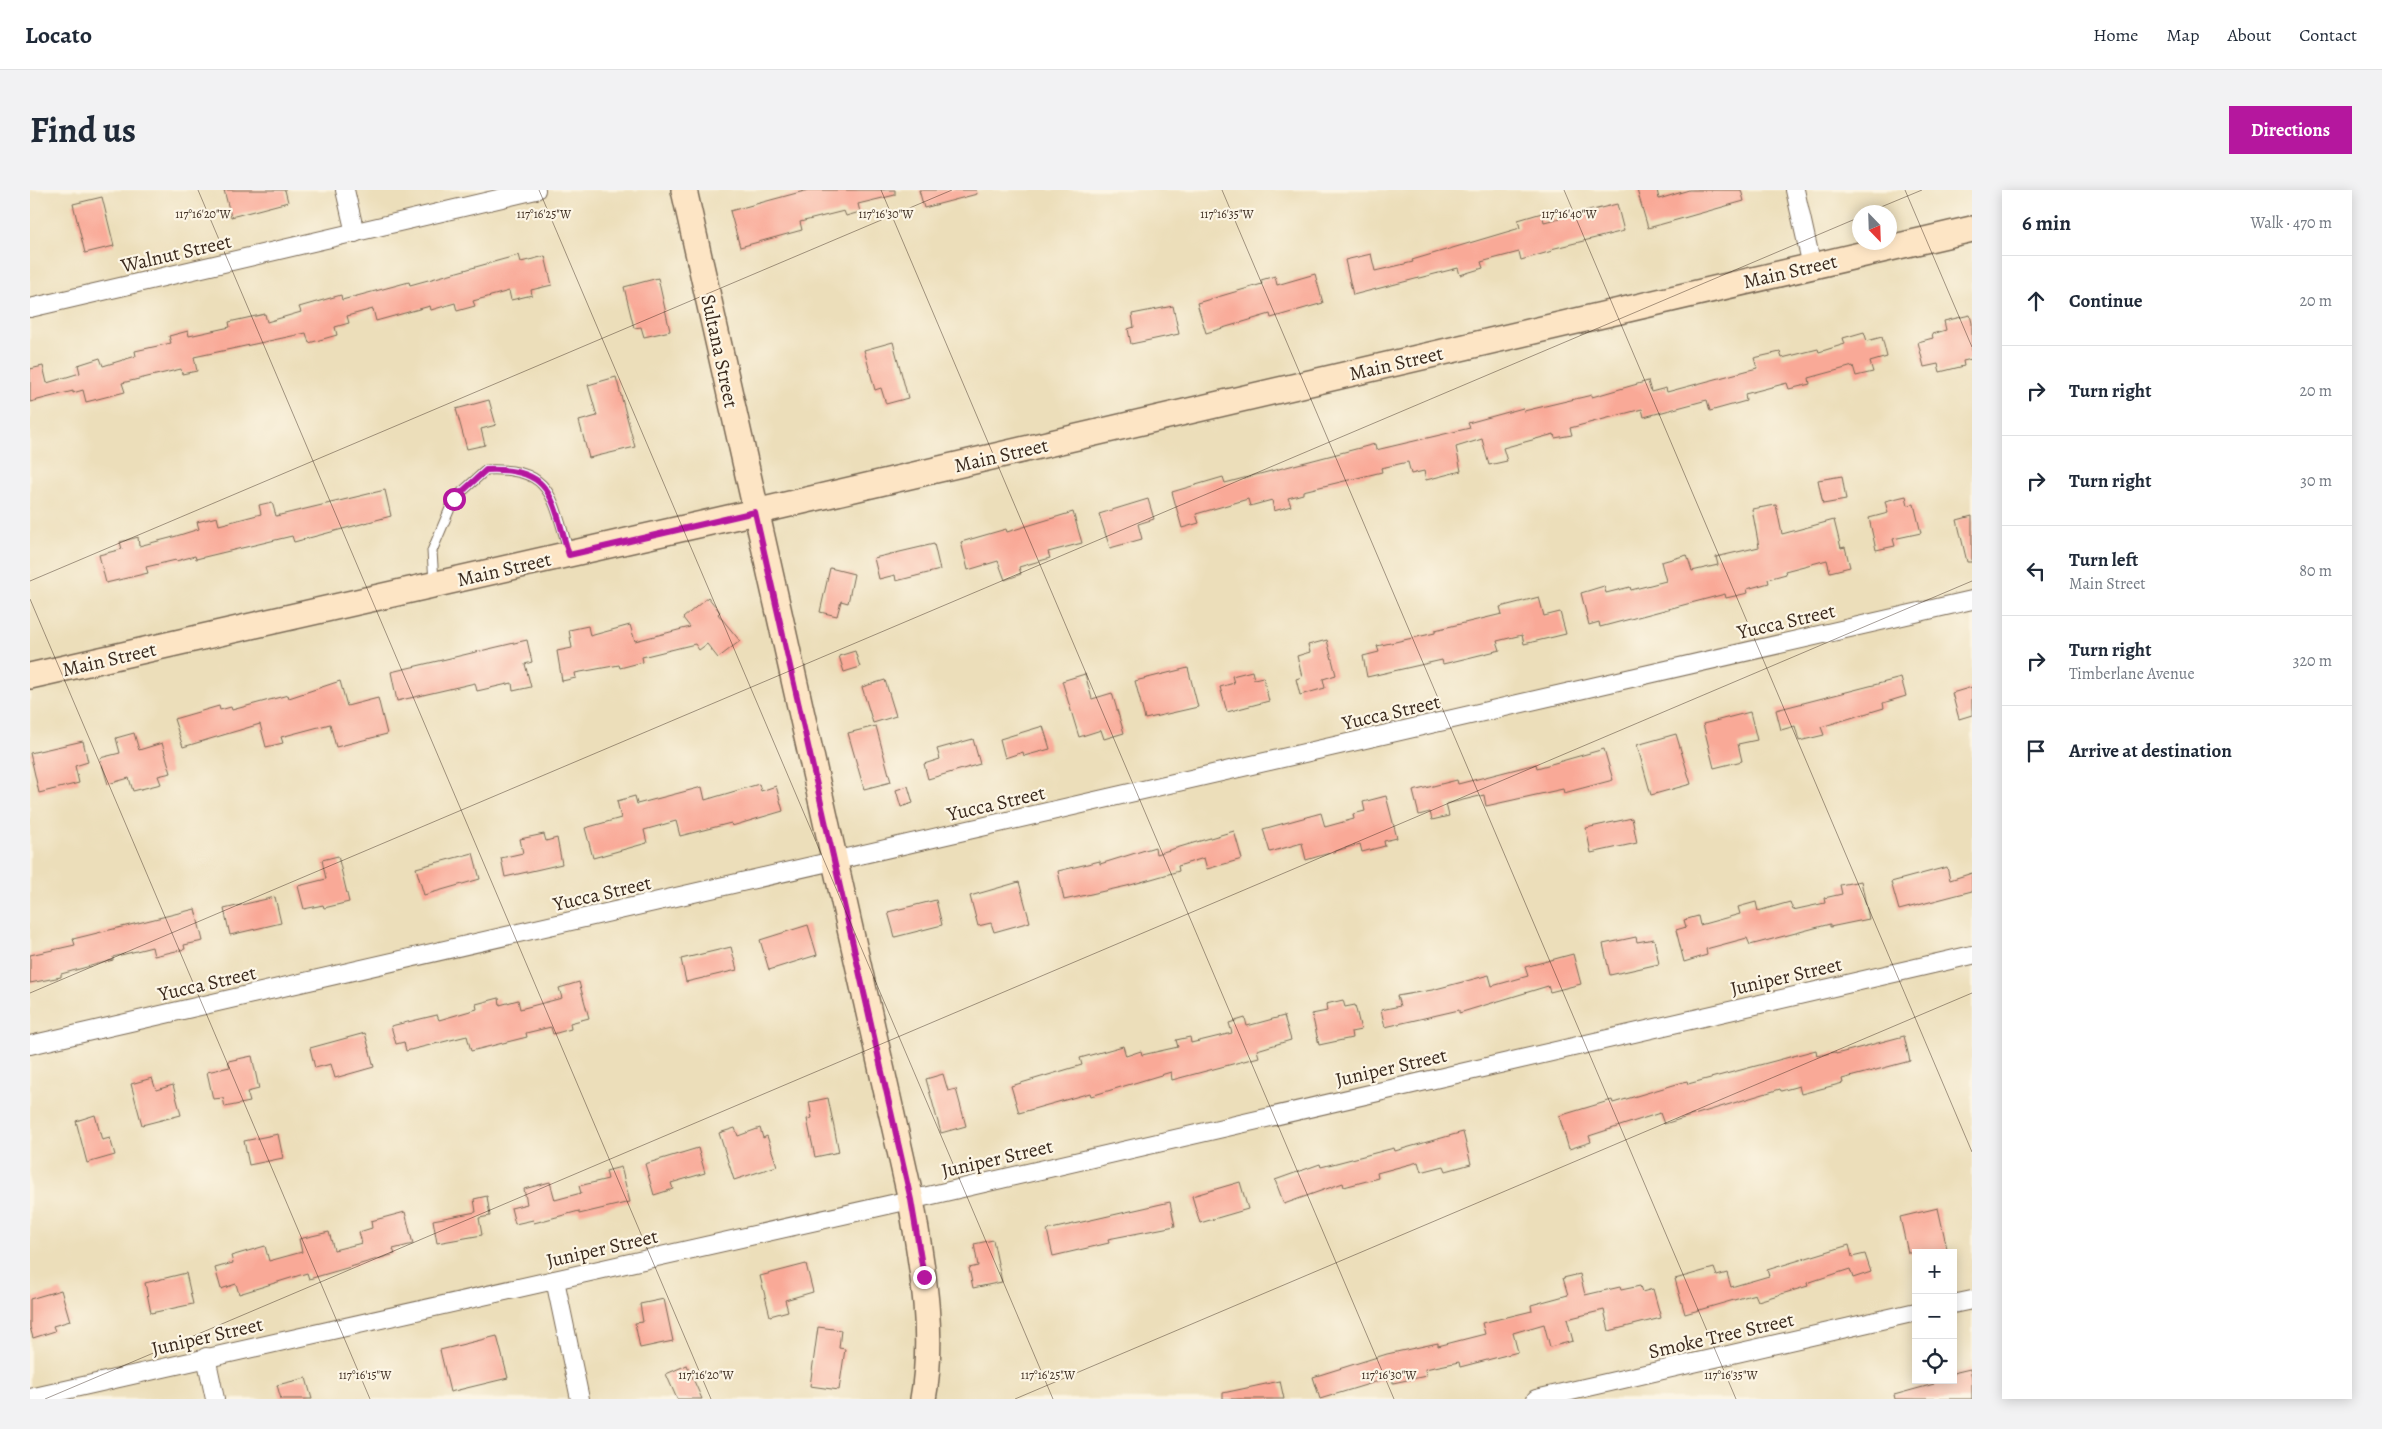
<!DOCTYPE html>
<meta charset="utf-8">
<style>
body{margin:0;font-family:Alegreya,serif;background:#f2f2f3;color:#1f2937}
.controls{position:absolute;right:15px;bottom:15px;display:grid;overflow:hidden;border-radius:0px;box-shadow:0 2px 12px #0003}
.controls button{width:45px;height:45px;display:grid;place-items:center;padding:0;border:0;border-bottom:1px solid #e0e1e3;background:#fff;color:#1f2937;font:25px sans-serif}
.compass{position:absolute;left:1822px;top:15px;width:45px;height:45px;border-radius:50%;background:#fff;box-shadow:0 2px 12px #0003;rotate:157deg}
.stop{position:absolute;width:15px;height:15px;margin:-11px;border:4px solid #b5179e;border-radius:50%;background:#fff}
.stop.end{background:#b5179e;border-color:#fff;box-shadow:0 1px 5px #0008}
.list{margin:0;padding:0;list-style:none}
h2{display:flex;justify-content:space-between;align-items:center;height:65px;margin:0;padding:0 20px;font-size:21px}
h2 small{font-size:16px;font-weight:400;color:#747a83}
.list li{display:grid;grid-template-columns:32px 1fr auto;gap:15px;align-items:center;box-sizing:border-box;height:90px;padding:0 20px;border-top:1px solid #e0e1e3}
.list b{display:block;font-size:19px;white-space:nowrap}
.list p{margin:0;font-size:16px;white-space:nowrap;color:#747a83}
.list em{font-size:16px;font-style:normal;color:#747a83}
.icon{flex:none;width:28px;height:28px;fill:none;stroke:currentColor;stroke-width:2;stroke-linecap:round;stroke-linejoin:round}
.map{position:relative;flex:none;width:1942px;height:1209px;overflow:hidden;border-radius:0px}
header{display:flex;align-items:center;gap:30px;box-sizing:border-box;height:70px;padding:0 25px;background:#fff;border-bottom:1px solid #e0e1e3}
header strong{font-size:24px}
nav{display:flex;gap:28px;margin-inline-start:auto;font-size:18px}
.intro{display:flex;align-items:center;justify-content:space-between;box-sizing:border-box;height:120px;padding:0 30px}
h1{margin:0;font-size:35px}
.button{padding:12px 22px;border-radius:0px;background:#b5179e;color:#fff;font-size:18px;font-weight:700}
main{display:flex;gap:30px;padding:0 30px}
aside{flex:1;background:#fff;border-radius:0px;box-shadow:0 2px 12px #0003}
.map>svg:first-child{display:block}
.building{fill:#f9a997}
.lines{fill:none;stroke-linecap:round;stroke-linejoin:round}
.lane-casing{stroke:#796955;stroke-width:11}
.street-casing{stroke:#796955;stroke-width:20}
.secondary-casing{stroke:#796955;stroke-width:28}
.lane{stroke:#fff;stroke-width:9}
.street{stroke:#fff;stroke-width:18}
.secondary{stroke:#fde5c5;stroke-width:25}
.route{stroke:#b5179e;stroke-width:6}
.ticks{fill:none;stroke:#3b2a1e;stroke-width:1;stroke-opacity:0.45}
.labels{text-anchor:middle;stroke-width:4.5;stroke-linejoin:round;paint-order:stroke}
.street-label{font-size:20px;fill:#3b2a1e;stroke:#fcf5e5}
.ticks-label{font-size:12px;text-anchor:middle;fill:#3b2a1e;stroke:#fcf5e5;stroke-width:4.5;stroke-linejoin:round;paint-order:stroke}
</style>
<header>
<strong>Locato</strong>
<nav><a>Home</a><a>Map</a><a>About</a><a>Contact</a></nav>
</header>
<div class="intro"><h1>Find us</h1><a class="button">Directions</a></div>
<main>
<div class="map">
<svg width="1942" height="1209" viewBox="0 0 1942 1209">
<rect width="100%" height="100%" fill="#fcf5e5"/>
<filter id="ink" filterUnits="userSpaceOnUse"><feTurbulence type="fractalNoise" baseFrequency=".02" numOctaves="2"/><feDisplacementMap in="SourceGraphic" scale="10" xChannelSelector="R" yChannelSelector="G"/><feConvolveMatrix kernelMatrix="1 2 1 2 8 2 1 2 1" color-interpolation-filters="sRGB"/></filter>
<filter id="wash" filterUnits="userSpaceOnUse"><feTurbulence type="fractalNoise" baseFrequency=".0096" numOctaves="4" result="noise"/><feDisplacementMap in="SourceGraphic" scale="20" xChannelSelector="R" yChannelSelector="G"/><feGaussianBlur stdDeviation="1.12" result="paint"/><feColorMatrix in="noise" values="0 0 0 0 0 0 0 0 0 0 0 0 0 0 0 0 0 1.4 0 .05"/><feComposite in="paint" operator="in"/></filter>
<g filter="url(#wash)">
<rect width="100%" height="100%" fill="#ecdeba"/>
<g id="blocks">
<g class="building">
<polygon points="194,0 255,0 258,12 201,27"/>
<polygon points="778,0 865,0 865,5 828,14 830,22 816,26 814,21 770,32 772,40 710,57 700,21"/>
<polygon points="889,0 946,0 947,4 894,18"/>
<polygon points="1607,0 1627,0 1629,9 1659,0 1711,0 1714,11 1618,38"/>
<polygon points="72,7 84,56 55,63 43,14"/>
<polygon points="1587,14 1594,41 1521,59 1522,61 1491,70 1489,62 1451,72 1453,78 1430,85 1428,78 1323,105 1315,70 1341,64 1345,81 1383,72 1382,70 1490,38 1488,30 1512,23 1514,32"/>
<polygon points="489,65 491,72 515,66 522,95 501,100 502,105 481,110 479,101 443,111 445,116 427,121 425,113 401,120 400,116 346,131 343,119 317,126 319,133 305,137 307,145 279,153 276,143 164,167 167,181 152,184 151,179 92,193 95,202 56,212 53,200 43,203 43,201 0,212 0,179 13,176 17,193 50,183 48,175 70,168 73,176 106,166 105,161 141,153 139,146 158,141 159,146 200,137 199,132 235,124 237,132 271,122 269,117 311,105 312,110 379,92 380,95"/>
<polygon points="1285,84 1293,113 1241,128 1240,124 1176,143 1167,113 1232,94 1231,90 1245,86 1247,95"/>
<polygon points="628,88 640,141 614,147 611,137 604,138 594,97"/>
<polygon points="1143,116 1149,144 1101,154 1098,139 1104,137 1102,124"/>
<polygon points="1940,125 1942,133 1942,169 1933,171 1934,176 1910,182 1908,174 1894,177 1888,152 1903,148 1902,144 1916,140 1914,131"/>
<polygon points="1834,142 1837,151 1852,147 1857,167 1840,172 1843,182 1826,186 1823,176 1779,188 1780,194 1759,199 1757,193 1715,204 1716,211 1680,221 1677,210 1614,227 1612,219 1540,238 1542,245 1525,248 1524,244 1473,258 1477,271 1459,275 1452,249 1426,257 1431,281 1396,290 1394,281 1381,284 1378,272 1351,278 1352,282 1273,301 1273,304 1258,308 1261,316 1244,321 1242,310 1220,316 1218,309 1166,324 1169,333 1152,338 1142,302 1193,287 1195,293 1345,254 1346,260 1440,238 1438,233 1493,218 1494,221 1562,205 1562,207 1618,191 1621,202 1636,198 1637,202 1727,178 1724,168 1750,162 1752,168 1788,159 1789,162 1815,154 1813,148"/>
<polygon points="863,152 878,208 856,214 851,198 845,200 834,160"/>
<polygon points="586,187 605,257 559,268 549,231 567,226 558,195"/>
<polygon points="459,210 466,235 451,239 455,255 437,259 426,219"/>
<polygon points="1812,286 1816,310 1793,314 1788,290"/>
<polygon points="355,300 361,326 264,352 262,346 166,369 165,366 146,371 146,370 116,377 118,383 76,393 69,365 92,359 90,352 108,347 109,356 140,348 169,339 167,332 187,327 189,335 231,324 229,315 242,312 246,326"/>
<polygon points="1876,306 1878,315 1884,314 1891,343 1863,349 1865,356 1846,360 1839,328 1858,323 1855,311"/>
<polygon points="1118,309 1124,329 1108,334 1112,349 1080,358 1069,324"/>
<polygon points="1746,315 1752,344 1804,330 1811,358 1815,357 1820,377 1800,382 1797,370 1755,381 1756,384 1738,389 1739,393 1717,399 1718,403 1696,408 1695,404 1570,437 1569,432 1559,435 1551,403 1574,396 1576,403 1600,397 1601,400 1636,391 1631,372 1657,365 1662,381 1688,375 1686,367 1729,357 1722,319"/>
<polygon points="1043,322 1052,353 1018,362 1020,368 989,377 991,384 975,390 968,371 938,380 931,352 976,339 977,342"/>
<polygon points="1942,326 1942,372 1937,372 1927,330"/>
<polygon points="904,354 910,380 866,391 865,385 849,389 844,368"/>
<polygon points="800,378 824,384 818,413 811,411 807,426 790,422"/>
<polygon points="678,407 690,422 688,424 710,451 688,468 677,454 669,460 665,454 612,467 613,472 590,478 589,475 545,483 546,488 532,491 527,461 542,458 539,440 558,436 560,446 600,435 605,451 660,437 653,428"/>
<polygon points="1509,407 1514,426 1530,422 1536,444 1494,454 1492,445 1467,451 1470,460 1413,474 1412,470 1337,487 1333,466 1349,462 1347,456 1405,443 1405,440 1472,424 1470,417"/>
<polygon points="497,450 502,472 495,474 501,497 483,501 482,493 447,501 445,493 367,511 361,482"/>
<polygon points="1297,450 1306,485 1293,489 1295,498 1270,505 1266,489 1272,487 1267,466 1280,462 1278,455"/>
<polygon points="825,461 830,477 814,482 809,466"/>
<polygon points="1158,478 1168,517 1115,529 1105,491"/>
<polygon points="1222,481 1224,489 1233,487 1239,511 1197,522 1190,497 1204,493 1202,486"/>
<polygon points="1055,484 1062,509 1082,503 1094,543 1074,549 1071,540 1049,547 1032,491"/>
<polygon points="1871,488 1876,506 1853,513 1854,518 1791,537 1794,545 1769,551 1765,536 1751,540 1746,520"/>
<polygon points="855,490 866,526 843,533 832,497"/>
<polygon points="310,491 317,516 348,508 357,544 306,557 300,534 251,547 253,553 236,557 230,534 153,557 144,529 189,516 190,520 201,517 202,520 258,505 259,508"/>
<polygon points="1942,497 1942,525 1929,529 1922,503"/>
<polygon points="1720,522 1727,550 1708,554 1712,571 1684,578 1673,534"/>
<polygon points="846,536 861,592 834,599 818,543"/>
<polygon points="1013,536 1020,559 994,566 993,562 975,568 970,549"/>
<polygon points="104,543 109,560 132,553 141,583 128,586 131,594 103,601 99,588 78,594 70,568 90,563 86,548"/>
<polygon points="1646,544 1661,594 1621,605 1607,555"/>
<polygon points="943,549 950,574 898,589 894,574 910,569 907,559"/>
<polygon points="53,551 58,572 45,576 49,593 9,603 0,563"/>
<polygon points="1574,559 1583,590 1534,603 1533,599 1456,616 1454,605 1416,614 1419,626 1402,630 1400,622 1389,625 1383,601 1427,590 1428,594 1506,574 1507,578"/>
<polygon points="729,594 731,601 746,596 753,621 702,636 701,633 650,646 646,631 614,640 617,653 563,668 555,638 591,628 587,611 605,606 607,614 672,597 675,610"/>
<polygon points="878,596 883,613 871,617 866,600"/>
<polygon points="1356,606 1367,648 1354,651 1355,656 1332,662 1330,654 1276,670 1272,653 1240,662 1233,639 1291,623 1295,637 1324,629 1323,624 1335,621 1333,612"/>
<polygon points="1602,628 1607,653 1561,663 1556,638"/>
<polygon points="1204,641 1212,669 1177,679 1174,668 1148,676 1149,681 1097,696 1034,710 1028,681 1070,671 1070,674 1125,657 1126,664"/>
<polygon points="514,644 516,651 527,648 532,674 475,687 471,668 493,663 490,649"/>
<polygon points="443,663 450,689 394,705 386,678"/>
<polygon points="308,666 319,712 294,718 293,715 274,719 268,696 296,689 292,670"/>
<polygon points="1917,677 1920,690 1942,683 1942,701 1869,720 1861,692"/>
<polygon points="1831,691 1839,729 1800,737 1800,734 1720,755 1717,748 1676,759 1677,765 1654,772 1646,740 1656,737 1654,730 1668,726 1670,735 1710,724 1708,717 1726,712 1728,721 1760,712 1763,720 1795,713 1794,708 1812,704 1810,695"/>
<polygon points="989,692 1000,732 964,742 961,733 948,736 940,706"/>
<polygon points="245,707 251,733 200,745 194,719"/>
<polygon points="906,710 912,735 865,747 858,722"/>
<polygon points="165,719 173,751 154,755 155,759 124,766 122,757 83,767 83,770 31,784 31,787 0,793 0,765 45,755 43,749"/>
<polygon points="778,735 787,765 739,780 730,750"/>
<polygon points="1606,747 1607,752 1624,749 1629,774 1580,785 1573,754"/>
<polygon points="701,757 707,780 656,792 651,769"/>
<polygon points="1543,764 1551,794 1520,802 1518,796 1429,823 1429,820 1355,837 1351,820 1370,816 1367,806 1402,800 1459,785 1462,796 1498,786 1495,777"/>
<polygon points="549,792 559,828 540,833 541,839 523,844 521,837 496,843 497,847 441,861 437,846 376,861 374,852 366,854 361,836 407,825 409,830 447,819 446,814 469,808 470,815 488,810 490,819 532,808 529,798"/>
<polygon points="1313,810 1315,817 1325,815 1331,840 1321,842 1322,848 1289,855 1282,824 1297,821 1296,814"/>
<polygon points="1254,826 1261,850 1227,860 1229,867 1142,890 1141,882 1061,906 1060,903 989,923 981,896 1052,875 1050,868 1093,856 1096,866 1111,861 1112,865 1148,857 1146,850 1160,847 1161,853 1202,843 1199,833 1215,828 1217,836"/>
<polygon points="335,843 344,877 305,888 301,874 285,878 280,858"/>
<polygon points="1874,846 1880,871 1812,889 1813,893 1771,904 1769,896 1751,901 1750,899 1634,934 1630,923 1559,946 1561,952 1539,959 1529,926 1582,910 1583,913 1657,891 1658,894 1786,860 1787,866 1805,862 1806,864"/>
<polygon points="222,866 229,899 217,902 220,912 195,917 193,908 183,909 177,882 200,877 198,871"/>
<polygon points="913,884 918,901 926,899 936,936 911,943 896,889"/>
<polygon points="122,888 126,900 143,895 151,925 112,935 101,894"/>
<polygon points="798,908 809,962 785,967 777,929 782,928 779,912"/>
<polygon points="65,925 72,950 80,948 85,965 57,973 46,931"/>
<polygon points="705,938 708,946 730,938 733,948 737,946 747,976 704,990 689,943"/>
<polygon points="1433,942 1441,974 1416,981 1414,976 1391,982 1388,972 1347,983 1348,988 1314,997 1313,993 1254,1014 1245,990 1290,974 1291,977 1364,958 1365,961"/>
<polygon points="248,944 253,968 219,975 214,951"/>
<polygon points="668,958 675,983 641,993 643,999 624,1005 615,974"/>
<polygon points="591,977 600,1012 549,1024 549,1021 504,1033 503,1030 485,1034 481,1018 497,1014 494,999 520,992 525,1010 551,1003 549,996 578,989 576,981"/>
<polygon points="1210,992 1218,1019 1170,1033 1162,1006"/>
<polygon points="457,1006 460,1026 449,1028 452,1045 407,1053 403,1030 446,1022 444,1009"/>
<polygon points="1140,1012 1145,1036 1078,1049 1079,1053 1023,1066 1017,1040"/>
<polygon points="1908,1018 1918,1063 1878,1063 1870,1027"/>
<polygon points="375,1022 383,1054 363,1059 365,1064 279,1089 277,1083 209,1104 206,1094 191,1099 185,1078 203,1073 201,1066 235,1056 239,1071 272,1062 269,1049 299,1042 304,1060 332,1053 329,1042 342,1038 341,1031"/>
<polygon points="963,1050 972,1092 943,1098 939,1078 948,1076 944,1054"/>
<polygon points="1819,1055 1822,1067 1835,1064 1841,1082 1823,1088 1820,1079 1777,1093 1778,1096 1728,1111 1725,1104 1655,1124 1645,1089 1684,1078 1687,1086 1697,1083 1701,1097 1739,1086 1737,1080"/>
<polygon points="776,1074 783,1102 755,1110 758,1121 740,1126 730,1086"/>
<polygon points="156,1083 163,1114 121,1123 115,1093"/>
<polygon points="1550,1084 1555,1105 1590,1097 1591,1100 1610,1096 1612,1102 1623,1099 1631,1128 1579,1141 1574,1120 1537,1129 1543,1151 1520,1157 1514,1134 1483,1143 1488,1162 1430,1177 1429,1172 1395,1179 1396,1186 1363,1193 1362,1187 1290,1209 1283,1187 1357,1164 1408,1153 1408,1156 1455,1144 1452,1133 1502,1121 1501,1115 1538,1105 1533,1088"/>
<polygon points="31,1100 40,1131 23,1136 25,1141 3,1148 0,1137 0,1109"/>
<polygon points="634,1109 643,1151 610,1158 605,1133 613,1132 610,1114"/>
<polygon points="788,1137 811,1140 809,1158 815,1159 809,1200 780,1196"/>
<polygon points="467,1146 478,1188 420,1202 410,1160"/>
<polygon points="657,1175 672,1209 647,1209 636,1184"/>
<polygon points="1940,1179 1942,1188 1942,1209 1865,1209 1864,1205 1904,1194 1902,1190 1923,1190 1923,1183"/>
<polygon points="276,1188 282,1209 251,1209 247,1195"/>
<polygon points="1250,1191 1254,1209 1193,1209 1193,1203"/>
</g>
</g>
</g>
<g filter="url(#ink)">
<use href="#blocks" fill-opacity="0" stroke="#796955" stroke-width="1"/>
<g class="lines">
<g class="lane-casing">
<path id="lane" d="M404 392 402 361 424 309 456 280C523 277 522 308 539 362"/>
</g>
<g class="street-casing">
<g id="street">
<polyline points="315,0 325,43"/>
<polyline points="1765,0 1782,76"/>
<polyline points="0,118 506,0"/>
<polyline points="0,855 1942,410"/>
<polyline points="525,1090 550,1209"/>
<polyline points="1923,1114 1942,1110"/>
<polyline points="176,1167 185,1209"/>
<polyline points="0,1208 902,1005 1942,765"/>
<polyline points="1506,1209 1886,1122"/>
</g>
</g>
<g class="secondary-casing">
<g id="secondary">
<path d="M654 0 881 1010C892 1075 905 1144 893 1209"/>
<polyline points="0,486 725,322 1942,39"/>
</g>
</g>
<use href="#lane" class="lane"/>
<use href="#street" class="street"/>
<use href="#secondary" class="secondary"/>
</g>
</g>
<g class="lines" filter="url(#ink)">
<path class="route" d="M424 309 456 280C524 277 522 310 539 365L725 322 881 1010 894 1087"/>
</g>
<path class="ticks" d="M168 0 681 1209M509 0 1023 1209M851 0 1364 1209M1192 0 1706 1209M1534 0 1942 962M1875 0 1942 157M1839 22 1892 0M0 391 922 0M0 409 340 1209M0 803 1830 27M15 1209 1942 391M985 1209 1942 803"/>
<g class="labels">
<g class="street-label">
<text transform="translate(146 63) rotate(-13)" y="7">Walnut Street</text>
<text transform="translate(1760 81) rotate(-13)" y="7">Main Street</text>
<text transform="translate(690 161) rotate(78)" y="7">Sultana Street</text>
<text transform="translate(1366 173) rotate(-13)" y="7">Main Street</text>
<text transform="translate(971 265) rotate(-13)" y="7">Main Street</text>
<text transform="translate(474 379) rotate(-13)" y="7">Main Street</text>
<text transform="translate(1756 431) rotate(-13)" y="7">Yucca Street</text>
<text transform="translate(79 469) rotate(-13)" y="7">Main Street</text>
<text transform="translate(1361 522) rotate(-13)" y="7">Yucca Street</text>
<text transform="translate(966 613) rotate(-13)" y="7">Yucca Street</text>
<text transform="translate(572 703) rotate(-13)" y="7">Yucca Street</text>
<text transform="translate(1756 786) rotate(-13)" y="7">Juniper Street</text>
<text transform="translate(177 793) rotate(-13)" y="7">Yucca Street</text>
<text transform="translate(1361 877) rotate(-13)" y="7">Juniper Street</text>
<text transform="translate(967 968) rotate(-13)" y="7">Juniper Street</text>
<text transform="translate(572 1058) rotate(-13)" y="7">Juniper Street</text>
<text transform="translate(1691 1145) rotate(-13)" y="7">Smoke Tree Street</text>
<text transform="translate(177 1146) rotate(-13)" y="7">Juniper Street</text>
</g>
</g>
<g class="ticks-label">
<text x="173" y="28">117°16'20"W</text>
<text x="514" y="28">117°16'25"W</text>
<text x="856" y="28">117°16'30"W</text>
<text x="1197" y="28">117°16'35"W</text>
<text x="1539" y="28">117°16'40"W</text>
<text x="335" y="1189">117°16'15"W</text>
<text x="676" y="1189">117°16'20"W</text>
<text x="1018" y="1189">117°16'25"W</text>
<text x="1359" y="1189">117°16'30"W</text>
<text x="1701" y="1189">117°16'35"W</text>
</g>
</svg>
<div class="controls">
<button>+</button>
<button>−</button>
<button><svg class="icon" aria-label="locate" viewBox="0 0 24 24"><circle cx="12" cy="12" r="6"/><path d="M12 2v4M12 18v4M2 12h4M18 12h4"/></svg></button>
</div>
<svg class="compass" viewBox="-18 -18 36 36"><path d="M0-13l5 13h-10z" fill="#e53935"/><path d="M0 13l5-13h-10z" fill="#747a83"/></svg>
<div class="stop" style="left:424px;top:309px"></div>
<div class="stop end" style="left:894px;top:1087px"></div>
</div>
<aside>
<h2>6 min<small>Walk · 470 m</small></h2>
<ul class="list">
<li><svg class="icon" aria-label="ahead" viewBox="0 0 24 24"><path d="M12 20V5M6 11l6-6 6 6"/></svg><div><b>Continue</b></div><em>20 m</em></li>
<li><svg class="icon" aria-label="right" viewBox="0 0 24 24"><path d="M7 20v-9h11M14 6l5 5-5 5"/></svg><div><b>Turn right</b></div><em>20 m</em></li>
<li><svg class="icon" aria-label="right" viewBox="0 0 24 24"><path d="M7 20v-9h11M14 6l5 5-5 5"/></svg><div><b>Turn right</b></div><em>30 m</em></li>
<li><svg class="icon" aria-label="left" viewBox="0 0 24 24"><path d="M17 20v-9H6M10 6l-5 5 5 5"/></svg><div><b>Turn left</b><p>Main Street</p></div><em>80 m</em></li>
<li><svg class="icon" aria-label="right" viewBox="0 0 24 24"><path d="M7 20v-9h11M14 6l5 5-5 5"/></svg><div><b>Turn right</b><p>Timberlane Avenue</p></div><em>320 m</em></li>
<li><svg class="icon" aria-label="arrive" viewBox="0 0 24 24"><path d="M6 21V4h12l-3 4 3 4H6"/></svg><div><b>Arrive at destination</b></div></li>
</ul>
</aside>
</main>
